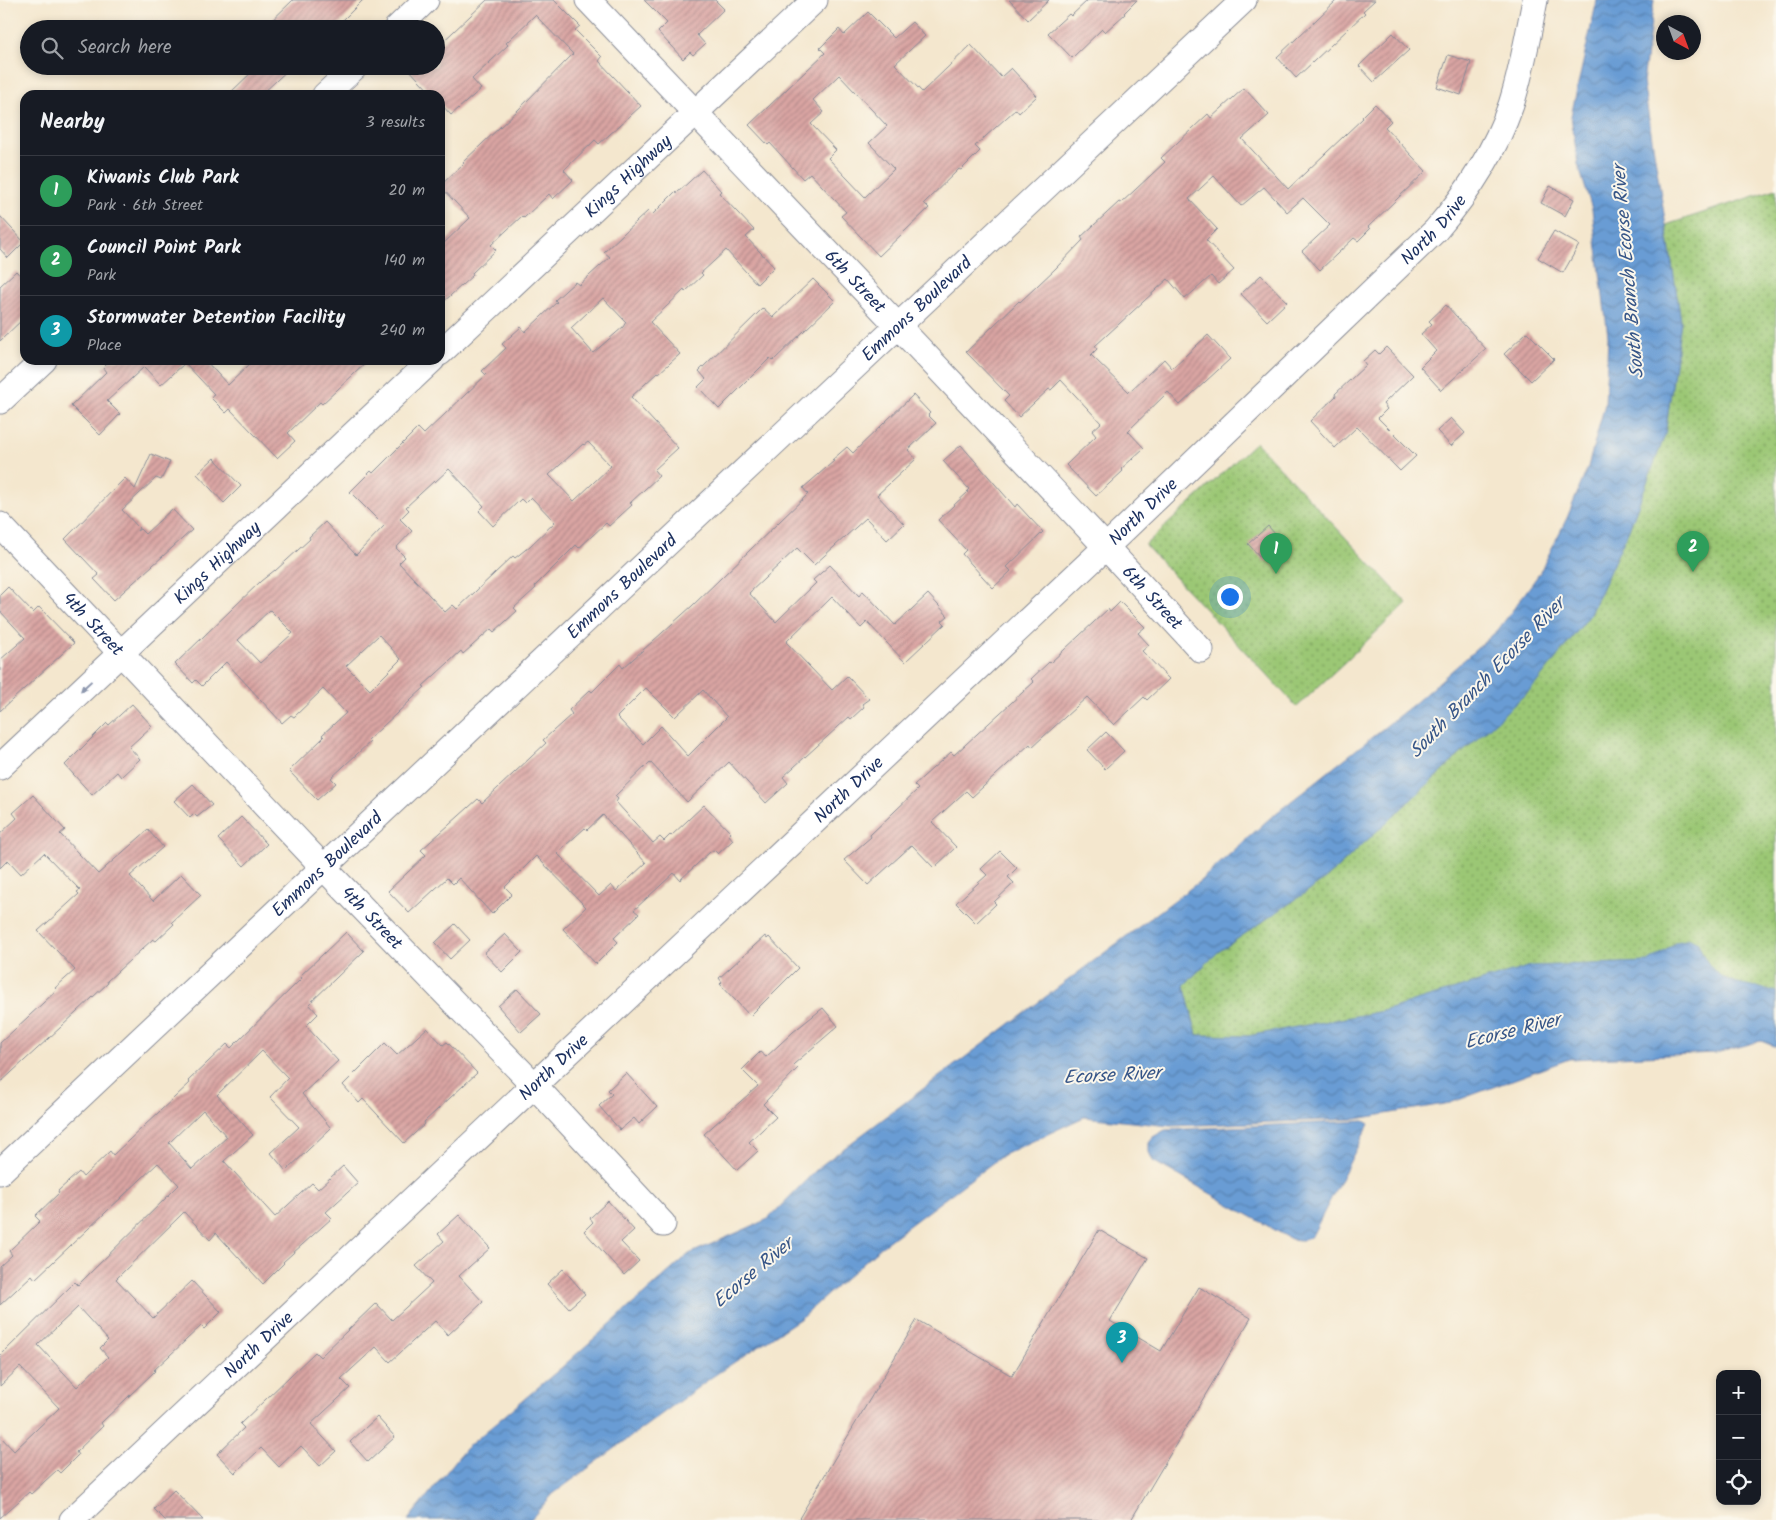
<!DOCTYPE html>
<meta charset="utf-8">
<style>
body{margin:0;font-family:Kalam,sans-serif;background:#20242c;color:#f1f3f6}
.controls{position:absolute;right:15px;bottom:15px;display:grid;overflow:hidden;border-radius:10px;box-shadow:0 2px 8px #0003}
.controls button{width:45px;height:45px;display:grid;place-items:center;padding:0;border:0;border-bottom:1px solid #363941;background:#171b24;color:#f1f3f6;font:25px sans-serif}
.compass{position:absolute;left:1656px;top:15px;width:45px;height:45px;border-radius:50%;background:#171b24;box-shadow:0 2px 8px #0003;rotate:139deg}
.you{position:absolute;left:1229px;top:596px;width:18px;height:18px;margin:-12px;border:4px solid #fff;border-radius:50%;background:#1a73e8;box-shadow:0 0 0 8px #1a73e833}
.badge{display:grid;place-items:center;width:32px;height:32px;border-radius:50%;background:#b45309;color:#fff;font-size:16px;font-weight:700}
.pin{position:absolute;translate:-50% -41px;filter:drop-shadow(0 1px 2px #0008)}
.pin::after{content:'';position:absolute;top:26px;width:18px;height:15px;background:inherit;clip-path:polygon(0 0,100% 0,50% 100%)}
.list{margin:0;padding:0;list-style:none}
h2{display:flex;justify-content:space-between;align-items:center;height:65px;margin:0;padding:0 20px;font-size:21px}
h2 small{font-size:16px;font-weight:400;color:#9ea1a6}
.list li{display:grid;grid-template-columns:32px 1fr auto;gap:15px;align-items:center;box-sizing:border-box;height:70px;padding:0 20px;border-top:1px solid #363941}
.list b{display:block;font-size:19px;white-space:nowrap}
.list p{margin:0;font-size:16px;white-space:nowrap;color:#9ea1a6}
.list em{font-size:16px;font-style:normal;color:#9ea1a6}
.icon{flex:none;width:28px;height:28px;fill:none;stroke:currentColor;stroke-width:2;stroke-linecap:round;stroke-linejoin:round}
.map{position:relative;flex:none;width:1776px;height:1520px;overflow:hidden}
.search{position:absolute;background:#171b24;box-shadow:0 2px 8px #0003;left:20px;top:20px;width:425px;height:55px;display:flex;align-items:center;gap:12px;box-sizing:border-box;padding:0 18px;border-radius:28px;color:#9ea1a6;font-size:19px}
.panel{position:absolute;background:#171b24;box-shadow:0 2px 8px #0003;left:20px;top:90px;width:425px;height:275px;border-radius:15px}
.map>svg:first-child{display:block}
.park{fill:url(#park-dots);stroke:#5b7b69}
.water{fill:url(#water-waves);stroke:#426699}
.building{fill:url(#building-hatch);fill-rule:evenodd}
.lines{fill:none;stroke-linecap:round;stroke-linejoin:round}
.minor-casing{stroke:#888b96;stroke-width:27}
.minor{stroke:#fff;stroke-width:25}
.oneway{fill:#8d97ae}
.labels{text-anchor:middle;stroke-width:4;stroke-linejoin:round;paint-order:stroke}
.street-label{font-size:18px;fill:#1b2f5e;stroke:#fbf7ec}
.water-label{font-size:19px;font-style:italic;fill:#365587;stroke:#fbf7ec}
</style>
<div class="map">
<svg width="1776" height="1520" viewBox="0 0 1776 1520">
<defs>
<pattern id="park-dots" width="8" height="8" patternUnits="userSpaceOnUse" patternTransform="scale(1.25)"><rect width="8" height="8" fill="#9bc774"/><path d="M2 2h.1M6 6h.1" fill="none" stroke="#7ea262" stroke-width="1.8" stroke-linecap="round"/></pattern>
<pattern id="water-waves" width="16" height="10" patternUnits="userSpaceOnUse" patternTransform="scale(1.25)"><rect width="16" height="10" fill="#699cd4"/><path d="M0 5q4-4 8 0t8 0" fill="none" stroke="#5680af"/></pattern>
<pattern id="building-hatch" width="6" height="6" patternUnits="userSpaceOnUse" patternTransform="scale(1.25)"><rect width="6" height="6" fill="#daa5a3"/><path d="M-1 1l2-2M0 6l6-6M5 7l2-2" fill="none" stroke="#b08788"/></pattern>
</defs>
<rect width="100%" height="100%" fill="#fbf7ec"/>
<filter id="ink" filterUnits="userSpaceOnUse"><feTurbulence type="fractalNoise" baseFrequency=".02" numOctaves="2"/><feDisplacementMap in="SourceGraphic" scale="10" xChannelSelector="R" yChannelSelector="G"/><feConvolveMatrix kernelMatrix="1 2 1 2 8 2 1 2 1" color-interpolation-filters="sRGB"/></filter>
<filter id="wash" filterUnits="userSpaceOnUse"><feTurbulence type="fractalNoise" baseFrequency=".0096" numOctaves="4" result="noise"/><feDisplacementMap in="SourceGraphic" scale="20" xChannelSelector="R" yChannelSelector="G"/><feGaussianBlur stdDeviation="1.12" result="paint"/><feColorMatrix in="noise" values="0 0 0 0 0 0 0 0 0 0 0 0 0 0 0 0 0 1.4 0 .05"/><feComposite in="paint" operator="in"/></filter>
<g filter="url(#wash)">
<rect width="100%" height="100%" fill="#f4e7ce"/>
<g class="park">
<polygon points="1776,189 1776,1037 1383,1011 1248,1036 1197,1035 1184,985 1218,952 1324,880 1534,686 1589,616 1629,529 1665,435 1681,321 1666,225"/>
<polygon points="1256,442 1407,603 1297,707 1145,545"/>
</g>
<g class="water">
<path d="M1597 0H1654L1643 82 1681 321 1665 435 1629 529 1589 616 1534 686 1324 880 1218 952 1184 985 1197 1035 1248 1036 1383 1011 1531 966 1648 962 1665 951 1676 942 1690 939 1698 943C1715 988 1736 980 1776 992V1047L1761 1041 1716 1053 1569 1059 1450 1103 1356 1119 1170 1126 1084 1117 1003 1155 883 1245 801 1318 712 1377 553 1494 530 1520H408L465 1449 561 1368 689 1254 768 1219 819 1167 1200 881 1270 818 1415 703 1498 630 1539 574 1567 518 1588 467 1605 404 1608 336 1592 209 1578 164 1571 116Z"/>
<path d="M1364 1121 1369 1124 1313 1234C1307 1242 1300 1240 1291 1239L1153 1161 1149 1152V1142L1153 1137 1165 1130Z"/>
</g>
<g id="blocks">
<g class="building">
<polygon points="293,0 363,0 334,29 263,29"/>
<polygon points="487,0 554,0 580,26 575,30 602,57 599,61 641,106 599,144 595,140 564,170 573,180 553,199 549,194 524,218 522,216 491,245 496,250 472,273 473,275 440,305 440,247 470,218 440,186 464,163 463,162 518,110 573,54 535,15 506,43 508,45 472,79 481,89 451,115 440,103 440,95 433,95 406,66 436,66 436,48"/>
<polygon points="644,0 715,0 724,9 697,35 705,44 693,55 690,52 683,59 658,32 667,23"/>
<polygon points="1009,0 1049,0 1028,20"/>
<polygon points="1088,0 1137,0 1124,13 1125,14 1105,32 1102,29 1072,58 1048,33 1069,14 1071,16"/>
<polygon points="1337,0 1375,0 1363,11 1365,13 1296,78 1277,57"/>
<path d="M868 12 894 38 912 22 925 36 895 64 922 92 971 45 1001 77 1011 68 1037 96 1019 113 1016 109 975 146 980 151 961 170 959 169 924 203 929 208 879 256 841 216 846 212 810 173 803 179 770 143 768 145 749 125 825 53 820 48 839 29 844 35ZM839 75 887 126 869 143 894 169 865 197 828 158 836 150 811 124 824 112 813 100Z"/>
<polygon points="1393,33 1409,50 1374,82 1359,66"/>
<polygon points="1448,55 1471,62 1461,95 1437,87"/>
<polygon points="258,66 292,66 261,95 228,95"/>
<polygon points="1244,88 1269,115 1242,139 1288,189 1363,118 1362,117 1375,104 1391,121 1385,127 1426,171 1368,227 1370,229 1358,241 1354,238 1320,270 1302,251 1330,225 1303,198 1287,212 1264,187 1241,206 1214,176 1189,199 1217,229 1206,240 1234,270 1218,284 1211,276 1185,299 1168,279 1095,346 1097,349 1091,355 1129,392 1164,359 1172,368 1208,335 1230,359 1180,405 1168,392 1128,431 1144,448 1121,469 1123,471 1096,496 1066,465 1096,436 1092,431 1101,423 1061,380 1051,390 1049,389 1019,417 1004,401 1009,396 966,352 1019,301 1020,302 1055,269 1083,240 1081,237 1119,202 1121,203 1165,162 1161,158 1208,114 1211,118"/>
<path d="M702 170 721 191 719 193 754 230 746 237 774 267 757 284 726 250 701 273 703 275 685 292 684 290 650 322 680 354 659 373 658 372 631 397 678 448 654 470 659 476 630 503 632 505 609 526 606 523 579 548 576 545 535 586 536 588 514 608 517 611 494 632 491 629 463 654 461 651 423 686 425 687 368 740 370 742 331 778 336 783 317 800 289 771 324 737 322 735 346 713 323 689 294 717 291 715 282 723 226 662 202 686 196 680 193 683 175 664 261 581 275 570V571L310 539 309 537 325 522 356 555 384 526 350 492 371 471 373 473 418 428 424 434 486 375 482 371 506 348 502 344 521 327 525 332 557 302 555 300 575 282 579 285 610 257 604 252 624 233 648 211 652 215 676 191 677 193ZM603 298 626 322 623 327 593 353 571 328ZM588 442 611 466 574 501 549 475 583 444 584 445ZM449 469 484 506 479 511 493 526 521 499 525 503 531 497 555 522 530 546 515 558 513 556 457 609 453 605 445 612 399 563 405 557 396 548 412 531 400 519 409 510 406 507 434 481 435 482ZM270 610 293 633 260 663 238 640ZM379 635 401 659 370 690 346 666Z"/>
<polygon points="1550,186 1574,199 1565,216 1541,203"/>
<polygon points="0,216 24,242 8,258 0,249"/>
<polygon points="1554,231 1579,245 1563,273 1538,258"/>
<polygon points="16,271 25,281 25,317 0,341 0,286"/>
<polygon points="1261,275 1287,302 1267,321 1241,294"/>
<polygon points="813,279 835,301 773,361 770,358 719,409 698,387 706,379 699,371 763,308 773,317"/>
<polygon points="1446,305 1486,349 1441,390 1420,367 1436,351 1421,334 1432,324 1429,321"/>
<polygon points="1527,332 1554,359 1531,381 1504,354"/>
<polygon points="1386,347 1413,375 1383,404 1387,409 1378,418 1416,456 1400,471 1357,427 1335,448 1310,421 1336,396 1335,394 1366,365 1363,361 1375,350 1379,354"/>
<polygon points="111,360 205,360 228,385 254,360 369,360 322,404 320,402 288,433 295,441 277,458 230,409 226,413 211,398 214,394 185,363 161,385 144,367 107,401 120,414 100,435 71,406 106,372 103,368"/>
<path d="M913 395 930 413 928 415 936 423 908 450 916 459 877 495 904 524 887 540 866 518 814 565 797 548 749 593 776 622 816 583 813 580 830 565 859 596 863 591 895 625 928 594 948 616 942 621 945 624 905 662 867 622 861 628 832 597 786 642 832 690 847 676 869 699 862 704 864 707 851 719 849 717 783 777 788 783 766 803 729 762 687 802 650 762 615 796 618 799 616 802 653 843 660 837 664 841 670 835 671 836 704 805 731 833 729 835 733 840 718 854 714 850 710 852 680 880 674 873 634 910 639 914 614 938 618 942 596 964 563 929 586 907 536 856 505 887 512 894 492 914 459 878 453 884 447 878 409 913 388 891 426 855 421 850 478 799 482 803 546 743 543 740 572 714 569 710 590 690 592 692 620 664 623 668 692 606 808 494 803 488 834 461 832 460 847 447 853 453ZM646 688 675 717 703 690 727 717 688 756 661 726 643 744 617 717ZM603 815 646 863 616 891 611 885 599 896 557 853 585 828 587 830Z"/>
<polygon points="1451,418 1465,433 1451,446 1437,431"/>
<polygon points="961,445 1015,507 1017,504 1043,532 1007,567 1011,571 993,588 962,554 966,550 938,520 968,492 967,491 969,489 943,461"/>
<polygon points="151,454 170,462 161,480 156,478 122,510 139,528 137,531 140,529 145,534 172,509 192,530 114,600 94,579 99,575 65,539 125,478 135,489"/>
<polygon points="214,458 241,486 224,503 197,474"/>
<polygon points="1268,526 1284,544 1265,562 1248,544"/>
<polygon points="8,587 33,613 39,607 74,643 0,711 0,660 25,638 0,611 0,595"/>
<polygon points="1120,602 1145,627 1138,633 1149,645 1142,651 1169,679 1147,700 1144,697 1114,725 1087,697 1032,747 1030,744 972,797 966,791 932,822 956,847 934,868 912,845 868,885 844,860 871,837 870,835 918,789 914,785 951,752 954,755 1034,682 1031,679 1049,662 1050,663 1108,609 1110,612"/>
<polygon points="132,704 152,726 129,747 140,759 121,777 117,772 92,795 65,765 107,723 109,725"/>
<polygon points="1106,732 1124,751 1105,769 1087,750"/>
<polygon points="193,784 212,805 197,817 194,814 190,818 174,801"/>
<polygon points="33,795 65,830 60,834 98,874 148,830 163,847 130,876 153,901 181,874 201,895 172,922 174,924 156,941 153,939 107,981 108,983 61,1027 0,1083 0,1043 57,990 55,988 75,970 38,931 79,894 77,892 80,890 44,853 21,874 8,860 0,868 0,834 17,818 13,813"/>
<polygon points="241,817 267,844 244,866 218,839"/>
<polygon points="1000,851 1017,868 1008,877 1014,883 994,902 996,904 976,923 956,903 987,875 981,869"/>
<polygon points="455,924 470,940 450,959 435,943"/>
<path d="M346 932 364 951 309 1004 318 1014 306 1026 338 1061 302 1094 331 1128 286 1171 271 1153 299 1127 270 1097 288 1078 262 1051 217 1095 253 1135 224 1161 275 1217 312 1183 318 1189 343 1166 358 1183 326 1212 332 1218 283 1262 284 1263 263 1284 216 1233 210 1240 184 1212 116 1279 153 1318 192 1281 221 1312 204 1329 201 1326 154 1370 155 1371 101 1423 103 1426 76 1452 78 1455 60 1473 57 1470 31 1494 29 1492 0 1518V1436L14 1451 59 1408 20 1367 0 1386V1356L75 1282 78 1285 179 1185 158 1163 35 1279 32 1275 0 1305V1266L12 1255 9 1251 40 1221 35 1216 59 1193 58 1191 79 1172 83 1177 110 1151 113 1155 190 1083 188 1081 227 1044 231 1048 302 978 300 976ZM203 1110 227 1137 192 1169 169 1143ZM78 1307 108 1340 100 1348 108 1357 77 1387 38 1345Z"/>
<polygon points="505,934 522,952 502,972 484,953"/>
<polygon points="765,936 767,939 769,937 798,968 750,1016 720,984 722,982 719,978"/>
<polygon points="517,989 541,1014 521,1032 498,1006"/>
<polygon points="823,1008 838,1026 794,1064 798,1068 763,1104 776,1117 749,1142 758,1151 737,1170 704,1134 758,1086 742,1070 760,1052 766,1057 793,1032"/>
<polygon points="427,1028 443,1045 447,1042 477,1073 424,1122 425,1124 404,1143 363,1099 359,1103 343,1085 385,1043 397,1055"/>
<polygon points="626,1073 657,1107 639,1124 634,1118 620,1130 599,1106 612,1094 608,1090"/>
<polygon points="608,1201 634,1230 621,1242 639,1261 624,1275 584,1231 593,1222 590,1218"/>
<polygon points="459,1215 490,1248 459,1276 483,1302 448,1335 435,1321 390,1362 376,1347 341,1379 350,1388 311,1424 336,1451 320,1466 301,1446 279,1467 261,1448 235,1473 217,1454 244,1428 240,1424 315,1352 320,1357 376,1303 392,1320 432,1283 416,1266 444,1241 438,1234"/>
<polygon points="1099,1230 1148,1258 1110,1321 1161,1351 1199,1287 1251,1318 1131,1520 798,1520 917,1320 1012,1376"/>
<polygon points="563,1269 585,1294 569,1308 547,1284"/>
<polygon points="377,1417 395,1437 368,1462 350,1442"/>
<polygon points="174,1490 203,1520 165,1520 154,1509"/>
</g>
</g>
</g>
<g filter="url(#ink)">
<use href="#blocks" fill-opacity="0" stroke="#888b96" stroke-width="1"/>
<g class="lines">
<g class="minor-casing">
<g id="minor">
<path id="s1" d="M588 0C793 216 1000 431 1201 650"/>
<polyline points="396,29 426,0"/>
<polyline points="325,95 356,66"/>
<path id="s2" d="M440 353 815 0"/>
<polyline points="0,401 44,360"/>
<path id="s3" d="M0 525 324 868 533 1084 663 1224"/>
<path id="s4" d="M0 767 432 360"/>
<path id="s5" d="M0 1172 1244 0"/>
<path id="s6" d="M72 1520 1106 547 1436 230C1467 194 1495 151 1511 105 1522 71 1528 35 1535 0"/>
</g>
</g>
<use href="#minor" class="minor"/>
</g>
<defs><path id="oneway-solid" d="M-6-.8H1V-3.2L6.5 0L1 3.2V.8H-6Z" transform="scale(1.25)"/></defs>
<use class="oneway" href="#oneway-solid" transform="translate(86 686) rotate(137)"/>
</g>
<g class="labels">
<g class="street-label">
<text dy="6" stroke="none"><textPath href="#s2" startOffset="258">Kings Highway</textPath></text>
<text dy="6" stroke="none"><textPath href="#s6" startOffset="1876">North Drive</textPath></text>
<text dy="6" stroke="none"><textPath href="#s1" startOffset="388">6th Street</textPath></text>
<text dy="6" stroke="none"><textPath href="#s5" startOffset="1259">Emmons Boulevard</textPath></text>
<text dy="6" stroke="none"><textPath href="#s6" startOffset="1471">North Drive</textPath></text>
<text dy="6" stroke="none"><textPath href="#s4" startOffset="298">Kings Highway</textPath></text>
<text dy="6" stroke="none"><textPath href="#s5" startOffset="854">Emmons Boulevard</textPath></text>
<text dy="6" stroke="none"><textPath href="#s1" startOffset="822">6th Street</textPath></text>
<text dy="6" stroke="none"><textPath href="#s3" startOffset="136">4th Street</textPath></text>
<text dy="6" stroke="none"><textPath href="#s6" startOffset="1066">North Drive</textPath></text>
<text dy="6" stroke="none"><textPath href="#s5" startOffset="449">Emmons Boulevard</textPath></text>
<text dy="6" stroke="none"><textPath href="#s3" startOffset="541">4th Street</textPath></text>
<text dy="6" stroke="none"><textPath href="#s6" startOffset="661">North Drive</textPath></text>
<text dy="6" stroke="none"><textPath href="#s6" startOffset="256">North Drive</textPath></text>
</g>
<g class="water-label">
<text transform="translate(1627 272) rotate(-95)" y="7">South Branch Ecorse River</text>
<text transform="translate(1486 677) rotate(-46)" y="7">South Branch Ecorse River</text>
<text transform="translate(1512 1030) rotate(-14)" y="7">Ecorse River</text>
<text transform="translate(1112 1074) rotate(-3)" y="7">Ecorse River</text>
<text transform="translate(752 1272) rotate(-40)" y="7">Ecorse River</text>
</g>
</g>
</svg>
<div class="controls">
<button>+</button>
<button>−</button>
<button><svg class="icon" aria-label="locate" viewBox="0 0 24 24"><circle cx="12" cy="12" r="6"/><path d="M12 2v4M12 18v4M2 12h4M18 12h4"/></svg></button>
</div>
<svg class="compass" viewBox="-18 -18 36 36"><path d="M0-13l5 13h-10z" fill="#e53935"/><path d="M0 13l5-13h-10z" fill="#9ea1a6"/></svg>
<div class="you"></div>
<div class="pin badge" style="left:1276px;top:574px;background:#2e9e5b">1</div>
<div class="pin badge" style="left:1693px;top:572px;background:#2e9e5b">2</div>
<div class="pin badge" style="left:1122px;top:1363px;background:#0f9aa8">3</div>
<div class="search"><svg class="icon" aria-label="search" viewBox="0 0 24 24"><circle cx="10" cy="10" r="6"/><path d="M15 15l6 6"/></svg>Search here</div>
<section class="panel">
<h2>Nearby<small>3 results</small></h2>
<ul class="list">
<li><span class="badge" style="background:#2e9e5b">1</span><div><b>Kiwanis Club Park</b><p>Park · 6th Street</p></div><em>20 m</em></li>
<li><span class="badge" style="background:#2e9e5b">2</span><div><b>Council Point Park</b><p>Park</p></div><em>140 m</em></li>
<li><span class="badge" style="background:#0f9aa8">3</span><div><b>Stormwater Detention Facility</b><p>Place</p></div><em>240 m</em></li>
</ul>
</section>
</div>
